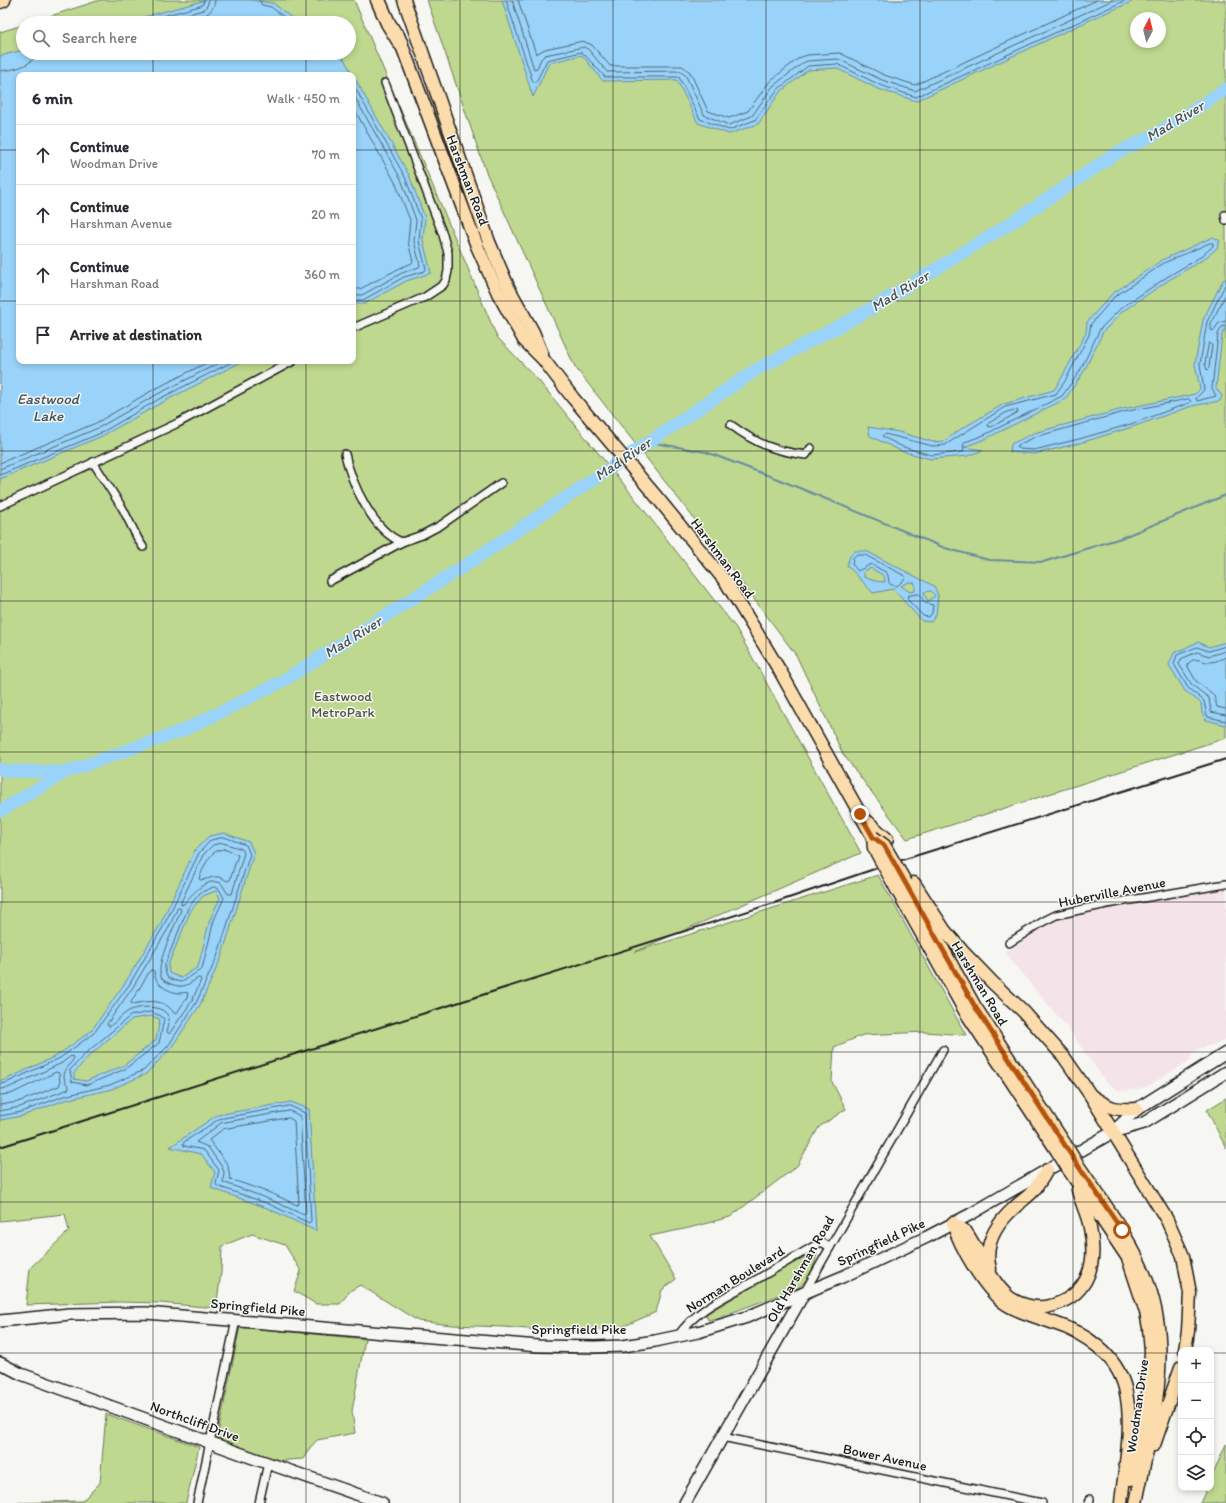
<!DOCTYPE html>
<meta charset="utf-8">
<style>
body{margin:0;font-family:Itim,sans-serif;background:#f2f2f3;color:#2b2b33}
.controls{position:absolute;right:12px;bottom:12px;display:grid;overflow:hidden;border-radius:8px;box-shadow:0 2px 6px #0003}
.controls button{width:36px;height:36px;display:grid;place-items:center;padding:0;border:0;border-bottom:1px solid #e1e1e2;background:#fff;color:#2b2b33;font:20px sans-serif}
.compass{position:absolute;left:1130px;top:12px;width:36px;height:36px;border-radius:50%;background:#fff;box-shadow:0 2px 6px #0003;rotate:7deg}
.stop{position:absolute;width:12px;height:12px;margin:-9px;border:3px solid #b45309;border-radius:50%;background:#fff}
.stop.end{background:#b45309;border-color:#fff;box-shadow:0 1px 4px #0008}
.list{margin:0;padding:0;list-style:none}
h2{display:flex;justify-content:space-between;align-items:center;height:52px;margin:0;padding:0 16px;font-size:17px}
h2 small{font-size:13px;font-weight:400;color:#7c7c81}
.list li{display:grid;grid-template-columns:26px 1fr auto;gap:12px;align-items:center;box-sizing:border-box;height:60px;padding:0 16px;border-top:1px solid #e1e1e2}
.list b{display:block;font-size:15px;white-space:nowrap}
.list p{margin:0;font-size:13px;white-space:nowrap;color:#7c7c81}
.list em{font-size:13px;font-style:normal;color:#7c7c81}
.icon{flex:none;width:22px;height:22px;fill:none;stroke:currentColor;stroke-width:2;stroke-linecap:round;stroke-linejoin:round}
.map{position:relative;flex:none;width:1226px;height:1503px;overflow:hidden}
.search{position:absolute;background:#fff;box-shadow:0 2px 6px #0003;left:16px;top:16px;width:340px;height:44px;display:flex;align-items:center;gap:10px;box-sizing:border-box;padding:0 14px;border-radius:22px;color:#7c7c81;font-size:15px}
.panel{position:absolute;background:#fff;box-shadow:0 2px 6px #0003;left:16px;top:72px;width:340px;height:292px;border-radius:8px}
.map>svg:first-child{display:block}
.built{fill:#f4e4e9}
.green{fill:#bed88f;stroke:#6d7a56;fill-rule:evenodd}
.water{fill:#99d3f9;stroke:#678aa1;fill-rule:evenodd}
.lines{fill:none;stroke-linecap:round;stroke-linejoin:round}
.shore{stroke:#4e6574;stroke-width:1}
.stream{stroke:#678aa1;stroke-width:2}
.river{stroke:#99d3f9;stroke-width:13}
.street-casing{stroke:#1c1c1c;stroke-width:10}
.secondary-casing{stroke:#1c1c1c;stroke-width:14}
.primary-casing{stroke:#1c1c1c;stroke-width:15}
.highway-casing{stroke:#1c1c1c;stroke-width:17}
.street{stroke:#f6f6f2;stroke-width:7}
.secondary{stroke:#f6f6f2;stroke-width:11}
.primary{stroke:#fcdcac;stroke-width:12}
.highway{stroke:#fcdcac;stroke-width:14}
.rail{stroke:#1c1c1c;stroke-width:2}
.primary-bridge-casing{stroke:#1c1c1c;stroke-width:15;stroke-linecap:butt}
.primary-bridge{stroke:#fcdcac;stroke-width:12}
.route{stroke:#b45309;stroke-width:5}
.grid{fill:none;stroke:#1c1c1c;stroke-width:1;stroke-opacity:0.55}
.labels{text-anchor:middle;stroke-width:3;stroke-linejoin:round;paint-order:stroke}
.street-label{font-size:14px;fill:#1c1c1c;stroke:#f6f6f2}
.park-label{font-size:14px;fill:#4d543e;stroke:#f6f6f2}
.water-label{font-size:15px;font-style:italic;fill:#42535e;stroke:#f6f6f2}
</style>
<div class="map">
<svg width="1226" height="1503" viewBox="0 0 1226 1503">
<rect width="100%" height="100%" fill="#f6f6f2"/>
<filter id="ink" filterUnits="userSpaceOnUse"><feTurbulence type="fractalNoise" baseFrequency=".025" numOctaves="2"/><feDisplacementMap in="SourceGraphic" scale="8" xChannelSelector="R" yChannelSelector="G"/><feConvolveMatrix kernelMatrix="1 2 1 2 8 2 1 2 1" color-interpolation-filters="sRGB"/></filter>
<g filter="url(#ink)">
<polygon class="built" points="1226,888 1226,1039 1215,1044 1199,1049 1194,1052 1189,1061 1148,1086 1134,1090 1124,1091 1118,1090 1106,1082 1066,1026 1013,963 1006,952 1049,922 1068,915"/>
<g class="green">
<path d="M100 0H354L497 337 539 381 622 482 736 628 861 853 634 952 878 875 966 1035 925 1032 863 1035 834 1047 832 1082 846 1109 819 1127 797 1166 730 1217 689 1228 650 1236 676 1279 662 1290 656 1312 622 1327 573 1333 504 1327 452 1325 418 1321 360 1285 350 1291 340 1304H316L294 1291 301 1271 285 1245 252 1234 222 1246 221 1273 216 1308 160 1303 120 1302 26 1305 30 1268 69 1231 65 1214 0 1221V32L23 25V53H349V23H29ZM19 75H353V361H19Z"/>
<path d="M427 0H1226V738L907 839 843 754 796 655 692 516 575 367 486 172ZM1136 18H1160V42H1136Z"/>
<polygon points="1226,1098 1226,1148 1207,1110"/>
<path d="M813 1251 817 1254C814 1268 809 1279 798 1288L717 1318 708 1320 706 1314Z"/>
<polygon points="240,1327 365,1339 352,1411 355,1433 317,1440 309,1449 303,1459 275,1461 217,1438"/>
<polygon points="106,1414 199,1447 186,1503 14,1503 82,1501 100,1483"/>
<polygon points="1226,1444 1226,1503 1200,1503 1207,1488 1211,1488 1211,1479"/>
</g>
<g class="water">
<polygon points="206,0 250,0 273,3 298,23 122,23"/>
<polygon points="502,0 1136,0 1101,15 916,101 878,89 836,68 808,70 780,92 758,124 729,134 698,123 677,80 603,81 582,55 549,63 533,97"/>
<polygon points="23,50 23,53 337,53 344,59 409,175 425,218 423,240 431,273 406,281 364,304 353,304 353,75 19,75 19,361 243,361 161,403 102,436 0,479 0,56"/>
<polygon points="1213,237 1220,241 1217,248 1204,259 1169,280 1123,311 1103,332 1083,373 1065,399 985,439 964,447 983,450 968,456 931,459 901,451 870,436 868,427 899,432 933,442 944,441 961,429 1004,404 1054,390 1061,379 1086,333 1087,322 1112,294 1162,260"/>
<polygon points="1226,279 1226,327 1222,335 1216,388 1222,396 1220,401 1192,406 1132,427 1080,443 1034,454 1010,452 1011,444 1034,433 1123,409 1195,394 1200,389 1195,364 1203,320 1223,280"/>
<path d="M855 551H866L934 586 938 595 936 615 931 622 922 621 893 589 873 593 847 565 850 556ZM871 568 884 576 885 582 875 581 864 577V571ZM909 582 915 583V591L910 592 901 586ZM931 591 935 596 928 601 925 596 924 592Z"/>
<polygon points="1198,642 1209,647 1226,642 1226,725 1206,720 1202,713 1201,703 1185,691 1169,665 1174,653"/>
<path d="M224 833 249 842 254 853 221 958 200 1005 171 1048 146 1074 112 1089 65 1100 22 1116 0 1120V1081L5 1080 58 1055 91 1031 125 983 160 925 195 850 209 836ZM216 891 220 898 210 919 198 967 181 978 169 973 168 965 191 910 203 896ZM151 1016 160 1019 156 1040 123 1066 86 1081 74 1079V1073L89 1056 132 1019Z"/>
<polygon points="291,1102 309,1109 316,1231 267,1208 211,1188 215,1172 201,1154 170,1147 217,1115"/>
</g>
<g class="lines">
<g class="shore">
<polyline points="259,0 262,5 271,7 292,23"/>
<polyline points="506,0 533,82 536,82 547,60 582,52 605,77 679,77 700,119 729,130 755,120 777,90 808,66 837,64 880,85 916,97 1126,0"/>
<polyline points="512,0 534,69 537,68 541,59 545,55 584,47 589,50 607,72 680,71 686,76 704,115 729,125 752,116 773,86 803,63 807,61 838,59 882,80 915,91 1113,0"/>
<polyline points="518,0 536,54 545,49 583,41 592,45 610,66 682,66 690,72 708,111 729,118 748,111 770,81 799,58 807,55 840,53 884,75 915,85 1097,0"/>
<polyline points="137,23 200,6 203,4 204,0"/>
<polyline points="156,23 203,10 207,6 209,0"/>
<path d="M179 23C193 19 214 18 215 0"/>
<path d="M0 71C13 70 33 66 37 53"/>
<polyline points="353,84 405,177 421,219 419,241 426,269 425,271 404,277 363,300 353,300"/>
<polyline points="353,94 401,179 416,220 414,241 420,265 419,267 402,273 362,295 353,295"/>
<polyline points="353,107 395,182 410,220 408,241 413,262 412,263 400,268 360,289 353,289"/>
<polygon points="1210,243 1213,243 1213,246 1202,256 1167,277 1121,308 1100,329 1080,371 1062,396 984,435 965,442 963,445 964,451 962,452 931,455 903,447 883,437 883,435 885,434 933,446 945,445 1005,407 1056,394 1065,381 1089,335 1091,324 1114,297 1164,263"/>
<polyline points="1226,283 1207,322 1200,364 1204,390 1196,398 1197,401 1216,396 1212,388 1218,334 1222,327 1226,326"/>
<polyline points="1226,294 1211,323 1211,330 1213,331 1219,323 1226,321"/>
<polygon points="1209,343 1212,345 1209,368 1207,370 1205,364"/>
<polygon points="1189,399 1191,401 1189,403 1131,424 1079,439 1034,450 1019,449 1017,447 1018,445 1035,437 1124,412"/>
<polygon points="1016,410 1018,411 1017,413 991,427 988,426 989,423 1007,412"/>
<polyline points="0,463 96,423 153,390 210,361"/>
<polyline points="0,469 98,428 156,395 223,361"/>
<polyline points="0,475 101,433 159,399 234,361"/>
<path d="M856 555H865L905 576 906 578 897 586C885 584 891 583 887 573L871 564 858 571 852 564 853 558Z"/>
<polygon points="918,594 920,595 925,603 933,605 932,613 929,617 923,616 907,599 908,596"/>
<polyline points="1226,646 1209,651 1197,647 1177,655 1174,664 1188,688 1204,701 1206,712 1208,717 1226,721"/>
<polyline points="1226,651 1209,656 1197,652 1181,659 1179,664 1192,685 1209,698 1211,712 1226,715"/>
<path d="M1226 657C1221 659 1216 662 1210 662 1200 663 1196 654 1187 665L1196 681 1214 695 1217 707 1226 709"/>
<path d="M223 843 242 849 244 853 232 894H228L221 883C206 877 192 894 184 904L181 905V902L203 855 213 845Z"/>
<path d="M224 849 238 855 230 880 227 881C217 873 211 879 200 880L199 878C205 866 209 850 224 849Z"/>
<path d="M214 887 219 889 224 898 214 920 202 969 182 982C169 980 164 977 165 964L188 908 200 893Z"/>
<path d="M178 908H180L181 910C176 924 155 964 161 977 163 981 167 982 171 984 184 989 187 985 198 978H200L201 980 192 1001 169 1034 167 1032C168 1027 170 1021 168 1016 163 1004 136 1006 127 1012 121 1016 116 1022 110 1026H108L107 1024 133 987 168 929Z"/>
<path d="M151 970 154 971C155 984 166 991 178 993 182 993 185 992 188 993L187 998 176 1014 174 1013C164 998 148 1001 133 1004L131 1003Z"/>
<polygon points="151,1012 161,1016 164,1019 159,1043 125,1069 87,1085 72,1082 70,1070 86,1053 130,1016"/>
<polyline points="0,1084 6,1083 60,1058 94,1033 129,985 163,927 199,853 211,840 224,837 246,845 250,854 217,957 196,1003 168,1046 144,1070 110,1085 64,1096 21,1112 0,1116"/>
<path d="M0 1089 8 1088 62 1063 71 1056 74 1057C70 1068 57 1073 69 1087V1089L20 1107 0 1111"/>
<polyline points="0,1095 11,1094 56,1072 59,1073 60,1084 59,1086 18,1102 0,1105"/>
<polygon points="290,1106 305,1113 311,1221 309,1223 269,1204 217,1186 216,1184 219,1170 204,1150 184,1146 183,1144 184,1142 219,1119"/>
<polygon points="290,1111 300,1116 306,1213 304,1215 271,1200 223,1182 224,1172 222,1167 208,1147 196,1142 221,1123"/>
<polygon points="289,1118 294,1121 299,1203 297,1205 273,1194 230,1179 228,1165 209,1140 223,1129"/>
</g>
<polyline class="stream" points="649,442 706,452 780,480 945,548 989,560 1043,562 1121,538 1226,495"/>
<g class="river">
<polyline points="0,769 8,771 66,772 184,730 281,682 469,563 756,370 869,310 1016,220 1117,153 1156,134 1226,89"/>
<polyline points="0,811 66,772"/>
</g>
<g class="street-casing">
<g id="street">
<polyline points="1225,215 1226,220"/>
<polyline points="353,328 425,297 443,285 446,280 448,271 448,253 443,235 385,83"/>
<path d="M731 425C757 444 774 451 806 455L811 448"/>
<path d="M345 454C351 482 373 532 402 542L422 535 441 525 501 483"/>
<polyline points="93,462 123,509 138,539 143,547"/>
<polyline points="0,506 178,423 293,361"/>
<polyline points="330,581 402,542"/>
<polyline points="1009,943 1044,921 1056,915 1107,904 1226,884"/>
<polyline points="804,1293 943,1050"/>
<path d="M678 1336C695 1310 725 1297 752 1282 775 1269 798 1255 821 1242L830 1247"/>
<polyline points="722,1437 1042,1503"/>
<polyline points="197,1503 236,1320"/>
<polyline points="259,1503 268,1463"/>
<polyline points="1089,1503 1090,1499"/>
</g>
</g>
<g class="secondary-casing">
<g id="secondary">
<polyline points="1115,1130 1137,1109 1226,1053"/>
<polyline points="0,1321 70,1314 146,1313 538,1346 595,1347 623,1346 655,1341 698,1332 747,1317 842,1277 927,1237 971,1214 1113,1132 1144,1123 1226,1072"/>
<polyline points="0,1363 21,1374 253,1458 382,1503"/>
<polyline points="685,1503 804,1293"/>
</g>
</g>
<g class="primary-casing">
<g id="primary">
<polyline points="404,0 489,242 509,289 533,332 542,354"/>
<polyline points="398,35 477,246 498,293 524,340 543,359 573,398 660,501 726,582 780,671 873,837"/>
<polyline points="868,822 887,839"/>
<polyline points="906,883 974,1005 1065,1144"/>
<polyline points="914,883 945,931 963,952 993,983 1023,1011 1064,1057 1091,1096 1167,1220 1183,1256 1190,1293 1188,1331 1185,1350"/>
<polyline points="896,888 965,1011 1056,1149"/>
<path d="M1093 1097C1111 1109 1115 1110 1137 1109"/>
<path d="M1077 1164C1103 1202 1133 1241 1148 1284 1174 1355 1150 1432 1136 1503"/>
<polyline points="1069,1170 1128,1258 1146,1312 1149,1328 1151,1352 1148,1394 1131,1479"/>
<path d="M953 1223C960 1247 985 1290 1006 1304 1020 1313 1038 1317 1054 1323 1085 1333 1116 1354 1125 1388 1134 1425 1125 1465 1121 1503"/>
<path d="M953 1223C957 1226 963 1229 966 1232 969 1236 971 1241 974 1245 984 1263 994 1285 1010 1298 1022 1306 1040 1310 1054 1305 1090 1293 1097 1262 1090 1228 1088 1215 1081 1203 1078 1190"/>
<path d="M990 1269C983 1244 997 1223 1015 1207 1021 1201 1028 1197 1033 1191 1039 1184 1043 1177 1047 1170"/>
<polyline points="1154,1445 1181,1367"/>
</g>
</g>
<g class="highway-casing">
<g id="highway">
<polyline points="378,0 388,23 401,44"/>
<polyline points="0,1 3,0"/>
</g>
</g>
<use href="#street" class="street"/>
<use href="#secondary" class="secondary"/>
<use href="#primary" class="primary"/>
<use href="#highway" class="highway"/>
<polyline class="rail" points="0,1147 774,903 889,864 1226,759"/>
<g class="primary-bridge-casing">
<g id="primary-bridge">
<polyline points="873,837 884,845 906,883"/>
<polyline points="873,837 874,848 896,888"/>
<polyline points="1065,1144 1077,1164"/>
<polyline points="1056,1149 1069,1170"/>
</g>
</g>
<use href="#primary-bridge" class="primary-bridge"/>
</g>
</g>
<g class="lines" filter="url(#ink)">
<polyline class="route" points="860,814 873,837 884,845 974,1005 1077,1164 1122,1230"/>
</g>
<path class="grid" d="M153 0V23M306 0V23M460 0V1503M613 0V1503M766 0V1503M920 0V1503M1073 0V1503M153 53V75M306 53V75M0 150H19M353 150H1226M0 301H19M353 301H1226M153 361V1503M306 361V1503M0 451H1226M0 601H1226M0 752H1226M0 902H1226M0 1052H1226M0 1202H1226M0 1353H1181M1211 1353H1226"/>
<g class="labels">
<g class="street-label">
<text transform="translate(468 180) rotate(69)" y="5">Harshman Road</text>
<text transform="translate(723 558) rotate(53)" y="5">Harshman Road</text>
<text transform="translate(1112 892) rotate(-11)" y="5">Huberville Avenue</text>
<text transform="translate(980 983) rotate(59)" y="5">Harshman Road</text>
<text transform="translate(881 1242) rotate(-25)" y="5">Springfield Pike</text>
<text transform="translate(800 1269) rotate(-60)" y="5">Old Harshman Road</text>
<text transform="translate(735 1279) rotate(-32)" y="5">Norman Boulevard</text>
<text transform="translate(258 1307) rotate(5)" y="5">Springfield Pike</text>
<text x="579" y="1334">Springfield Pike</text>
<text transform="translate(1137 1406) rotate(-82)" y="5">Woodman Drive</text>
<text transform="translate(195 1421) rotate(20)" y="5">Northcliff Drive</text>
<text transform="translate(885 1457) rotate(12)" y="5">Bower Avenue</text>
</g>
<g class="park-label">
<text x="343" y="701">Eastwood<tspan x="343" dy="16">MetroPark</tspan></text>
</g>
<g class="water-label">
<text transform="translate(1175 121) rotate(-31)" y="5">Mad River</text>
<text transform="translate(900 291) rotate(-31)" y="5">Mad River</text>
<text x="48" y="404">Eastwood<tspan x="48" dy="17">Lake</tspan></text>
<text transform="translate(623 459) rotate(-34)" y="5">Mad River</text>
<text transform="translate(353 637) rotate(-32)" y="5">Mad River</text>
</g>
</g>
</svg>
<div class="controls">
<button>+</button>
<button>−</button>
<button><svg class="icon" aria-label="locate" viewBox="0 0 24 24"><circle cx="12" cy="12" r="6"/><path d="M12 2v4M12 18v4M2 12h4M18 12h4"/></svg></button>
<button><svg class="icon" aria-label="layers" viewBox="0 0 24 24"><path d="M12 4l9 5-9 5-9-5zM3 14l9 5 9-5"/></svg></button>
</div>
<svg class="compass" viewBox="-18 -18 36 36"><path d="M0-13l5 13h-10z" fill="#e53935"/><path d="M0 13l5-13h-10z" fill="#7c7c81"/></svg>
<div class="stop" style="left:1122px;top:1230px"></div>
<div class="stop end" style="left:860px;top:814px"></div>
<div class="search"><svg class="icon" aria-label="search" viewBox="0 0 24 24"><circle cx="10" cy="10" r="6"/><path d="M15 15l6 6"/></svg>Search here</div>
<section class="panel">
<h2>6 min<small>Walk · 450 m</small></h2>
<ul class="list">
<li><svg class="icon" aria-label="ahead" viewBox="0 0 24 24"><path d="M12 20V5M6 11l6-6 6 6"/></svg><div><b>Continue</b><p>Woodman Drive</p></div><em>70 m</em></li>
<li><svg class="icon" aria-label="ahead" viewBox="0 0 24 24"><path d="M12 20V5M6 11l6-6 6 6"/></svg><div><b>Continue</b><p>Harshman Avenue</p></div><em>20 m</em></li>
<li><svg class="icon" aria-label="ahead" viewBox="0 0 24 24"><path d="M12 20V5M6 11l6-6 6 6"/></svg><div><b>Continue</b><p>Harshman Road</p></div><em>360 m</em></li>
<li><svg class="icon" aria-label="arrive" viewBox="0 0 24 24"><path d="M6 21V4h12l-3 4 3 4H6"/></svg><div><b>Arrive at destination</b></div></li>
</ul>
</section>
</div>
